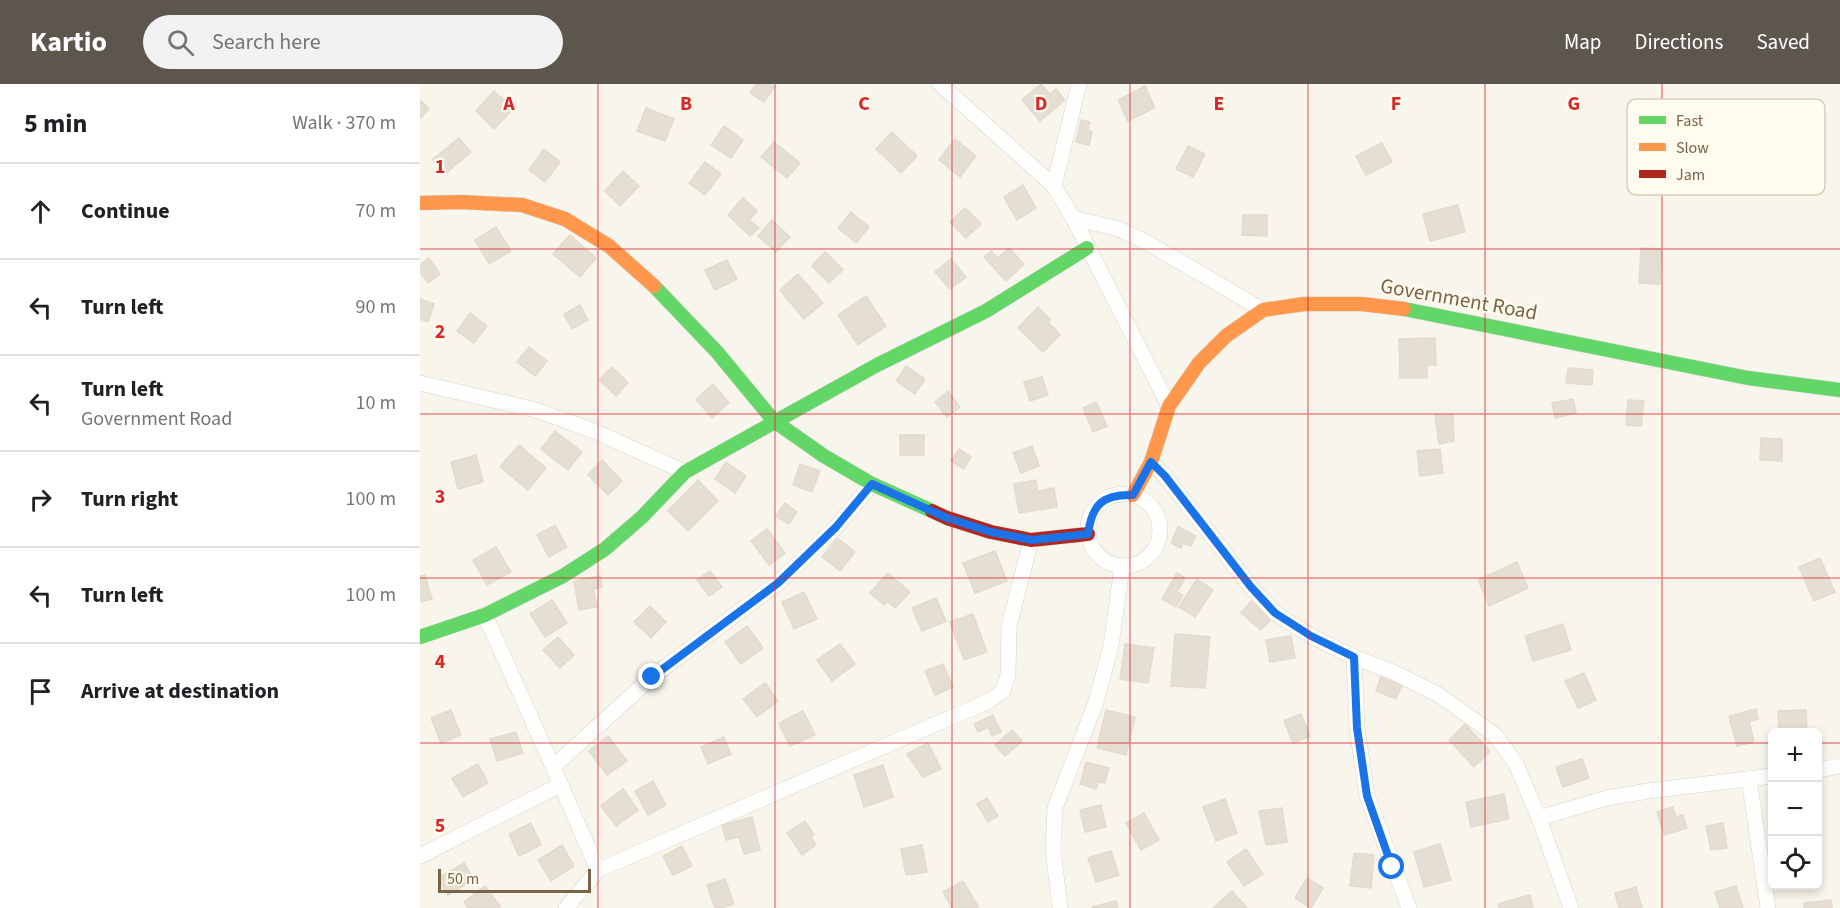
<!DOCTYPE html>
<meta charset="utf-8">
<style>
body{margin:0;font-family:"Source Sans 3",sans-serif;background:#f2f2f2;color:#202124}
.controls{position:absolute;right:18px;bottom:18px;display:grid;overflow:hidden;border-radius:9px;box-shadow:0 3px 9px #0003}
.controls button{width:54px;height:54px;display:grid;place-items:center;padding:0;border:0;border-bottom:2px solid #e0e0e0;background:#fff;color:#202124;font:30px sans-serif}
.scale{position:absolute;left:18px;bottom:15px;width:153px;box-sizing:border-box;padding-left:6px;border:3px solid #7b6347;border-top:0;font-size:16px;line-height:21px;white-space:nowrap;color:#7b6347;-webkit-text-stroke:4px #fffbee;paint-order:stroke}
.stop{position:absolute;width:18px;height:18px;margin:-14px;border:4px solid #1a73e8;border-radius:50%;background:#fff}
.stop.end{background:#1a73e8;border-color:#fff;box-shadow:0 2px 6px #0008}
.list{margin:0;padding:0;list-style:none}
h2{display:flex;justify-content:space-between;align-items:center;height:78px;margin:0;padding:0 24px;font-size:26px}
h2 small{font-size:20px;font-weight:400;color:#757577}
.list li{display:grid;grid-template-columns:39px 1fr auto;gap:18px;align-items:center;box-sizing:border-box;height:96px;padding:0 24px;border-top:2px solid #e0e0e0}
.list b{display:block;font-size:22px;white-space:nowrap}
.list p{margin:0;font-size:20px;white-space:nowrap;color:#757577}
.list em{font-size:20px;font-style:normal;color:#757577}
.icon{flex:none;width:33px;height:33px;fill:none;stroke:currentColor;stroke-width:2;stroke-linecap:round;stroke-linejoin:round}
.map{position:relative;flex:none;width:1420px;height:824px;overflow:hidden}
header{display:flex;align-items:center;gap:36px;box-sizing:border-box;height:84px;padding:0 30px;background:#5d564e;color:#fff}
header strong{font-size:28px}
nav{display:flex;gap:33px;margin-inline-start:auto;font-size:21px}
.search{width:420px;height:54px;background:#f2f2f2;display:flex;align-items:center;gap:15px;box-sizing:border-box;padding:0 21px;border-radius:33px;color:#757577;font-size:22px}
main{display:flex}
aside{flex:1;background:#fff}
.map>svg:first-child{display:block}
.building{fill:#e5dfd3;stroke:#e3dacd;stroke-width:1.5}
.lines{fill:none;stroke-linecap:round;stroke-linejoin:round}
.street-casing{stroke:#d8d3ca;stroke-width:16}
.fast-casing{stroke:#d8d3c9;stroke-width:15}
.slow-casing{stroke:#d8d3c9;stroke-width:15}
.jam-casing{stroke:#d8d3c9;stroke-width:15}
.street{stroke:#fefefc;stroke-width:15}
.fast{stroke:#63d668;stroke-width:14}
.slow{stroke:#ff974d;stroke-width:14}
.jam{stroke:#b3261e;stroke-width:14}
.route{stroke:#1a73e8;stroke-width:8}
.grid{fill:none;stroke:#d62828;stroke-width:1.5;stroke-opacity:0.55}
.labels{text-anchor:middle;stroke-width:4.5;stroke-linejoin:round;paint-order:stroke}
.street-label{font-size:21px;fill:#7b6347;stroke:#fffbee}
.key{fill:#fffbee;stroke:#d7cdbc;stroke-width:1.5}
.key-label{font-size:16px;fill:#7b6347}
.grid-label{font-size:20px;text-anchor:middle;font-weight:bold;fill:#d62828;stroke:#fffbee;stroke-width:4.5;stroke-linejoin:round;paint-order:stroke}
</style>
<header>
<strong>Kartio</strong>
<div class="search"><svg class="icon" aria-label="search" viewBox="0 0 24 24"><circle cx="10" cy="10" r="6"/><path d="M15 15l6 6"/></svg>Search here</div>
<nav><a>Map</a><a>Directions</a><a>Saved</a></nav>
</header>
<main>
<aside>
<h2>5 min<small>Walk · 370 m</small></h2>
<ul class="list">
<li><svg class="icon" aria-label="ahead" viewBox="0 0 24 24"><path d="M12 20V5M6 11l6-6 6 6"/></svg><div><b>Continue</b></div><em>70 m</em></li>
<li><svg class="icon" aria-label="left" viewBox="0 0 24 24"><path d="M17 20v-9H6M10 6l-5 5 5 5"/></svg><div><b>Turn left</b></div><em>90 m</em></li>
<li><svg class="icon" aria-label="left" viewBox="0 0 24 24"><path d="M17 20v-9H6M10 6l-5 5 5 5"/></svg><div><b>Turn left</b><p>Government Road</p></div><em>10 m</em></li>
<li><svg class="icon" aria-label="right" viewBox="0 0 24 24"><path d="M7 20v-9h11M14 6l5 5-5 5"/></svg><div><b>Turn right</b></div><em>100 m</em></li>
<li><svg class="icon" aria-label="left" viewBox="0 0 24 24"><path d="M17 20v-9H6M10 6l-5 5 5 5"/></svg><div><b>Turn left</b></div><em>100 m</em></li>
<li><svg class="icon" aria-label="arrive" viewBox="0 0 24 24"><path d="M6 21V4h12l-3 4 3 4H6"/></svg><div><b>Arrive at destination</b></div></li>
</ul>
</aside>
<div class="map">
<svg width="1420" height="824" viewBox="0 0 1420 824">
<rect width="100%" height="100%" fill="#f8f6ec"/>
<g class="building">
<polygon points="336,0 341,0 345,2 346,0 350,0 354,3 344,18 330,9"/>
<polygon points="621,0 630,10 636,5 645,16 620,37 602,16"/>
<polygon points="725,2 735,24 708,37 698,16"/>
<polygon points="74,7 93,25 74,45 56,27"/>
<polygon points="0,16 9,25 0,34"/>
<polygon points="226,24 254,35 245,57 217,47"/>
<polygon points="661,36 670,38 668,46 672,48 669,61 656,58"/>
<polygon points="304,42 323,56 311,74 291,61"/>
<polygon points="472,48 497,72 481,89 456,65"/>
<polygon points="39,54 51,68 25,90 13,75"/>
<polygon points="535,55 556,72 540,93 519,76"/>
<polygon points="354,58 380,79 367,94 341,73"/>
<polygon points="962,59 972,78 946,91 936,72"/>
<polygon points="768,62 785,70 773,93 756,85"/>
<polygon points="124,65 140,78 125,98 109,86"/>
<polygon points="285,78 301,90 285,111 269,99"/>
<polygon points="203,87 219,102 200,122 185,107"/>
<polygon points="603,101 616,124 597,136 584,113"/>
<polygon points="323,114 337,127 329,136 339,144 330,152 308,131"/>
<polygon points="1038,121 1045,148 1010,157 1003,130"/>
<polygon points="545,124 561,140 546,154 530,138"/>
<polygon points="431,128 449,143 436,159 418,144"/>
<polygon points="823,131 847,131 847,152 822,151"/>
<polygon points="352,136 370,153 356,168 338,152"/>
<polygon points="76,143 91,167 69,180 55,156"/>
<polygon points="150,151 176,174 160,193 133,170"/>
<polygon points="589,164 604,180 586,197 564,173 571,167 578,174"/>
<polygon points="1221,164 1241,165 1240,200 1219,199"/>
<polygon points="405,168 423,186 409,199 392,182"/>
<polygon points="9,174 20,190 8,199 0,188 0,181"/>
<polygon points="531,175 546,193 530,205 515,188"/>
<polygon points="307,176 317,195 295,206 285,186"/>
<polygon points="378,190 403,219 384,235 360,206"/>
<polygon points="446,212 466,242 438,261 418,231"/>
<polygon points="0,215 14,220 8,238 0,235"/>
<polygon points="160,221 168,236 152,245 144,230"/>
<polygon points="618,223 630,235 628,238 640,251 623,268 598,244"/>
<polygon points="50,229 67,242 54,259 37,247"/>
<polygon points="1015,254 1016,281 1007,281 1007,294 980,294 979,255"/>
<polygon points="109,263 127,277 115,292 97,278"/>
<polygon points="486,282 505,295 495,310 476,297"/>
<polygon points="192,283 208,299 196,312 179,296"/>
<polygon points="1148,284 1173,286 1172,301 1146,299"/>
<polygon points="622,293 628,311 610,317 604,298"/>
<polygon points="293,300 309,319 292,334 276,315"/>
<polygon points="528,307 540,323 527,333 515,318"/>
<polygon points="1153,315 1156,329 1135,334 1132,319"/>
<polygon points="1208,316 1224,317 1221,342 1206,341"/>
<polygon points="676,318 687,342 673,348 663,324"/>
<polygon points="1015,331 1033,331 1034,357 1019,360"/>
<polygon points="135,347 162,368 148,386 121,365"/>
<rect x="480" y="351" width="24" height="20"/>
<polygon points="1341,354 1362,355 1362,377 1340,376"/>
<polygon points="99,361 126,384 108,406 80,383"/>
<polygon points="612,362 619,382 601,389 593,369"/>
<polygon points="539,365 551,373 544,385 531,377"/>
<polygon points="1020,365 1023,389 1000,392 997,367"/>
<polygon points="56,371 63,398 38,405 31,378"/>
<polygon points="182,376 202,397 188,411 168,391"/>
<polygon points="306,378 326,392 315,409 295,395"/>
<polygon points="380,380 400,387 392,408 373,401"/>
<polygon points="278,396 298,417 268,447 248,427"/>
<polygon points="616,396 618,407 634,404 637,423 599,429 594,400"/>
<polygon points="365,419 377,428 369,440 356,432"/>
<polygon points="135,441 147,463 129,473 117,451"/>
<polygon points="758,443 776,452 771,462 763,459 761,464 751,459"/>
<polygon points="347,445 365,469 349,481 331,457"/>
<polygon points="417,454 435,468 420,487 402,473"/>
<polygon points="76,463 91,488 67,501 53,476"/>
<polygon points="575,467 587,497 555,509 543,479"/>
<polygon points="1400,474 1415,508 1394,517 1379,483"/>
<polygon points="1097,478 1108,504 1069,522 1058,496"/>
<polygon points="290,487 302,503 289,512 277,496"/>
<polygon points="468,489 490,508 475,524 467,517 464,521 450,509"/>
<polygon points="757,489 765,494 757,508 763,511 756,523 742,515"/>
<polygon points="5,491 12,515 0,518 0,492"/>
<polygon points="180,492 182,503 173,505 177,523 159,526 154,497"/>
<polygon points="777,495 793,506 775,533 759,523"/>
<polygon points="384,508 397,535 374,545 362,518"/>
<polygon points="516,514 526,537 502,547 492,524"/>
<polygon points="132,516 147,539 125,553 110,530"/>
<polygon points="831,517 851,535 841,546 821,529"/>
<polygon points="230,522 246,538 231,554 214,538"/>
<polygon points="553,530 567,568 544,576 530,538"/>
<polygon points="1143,540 1151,566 1113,577 1105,552"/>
<polygon points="327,542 343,564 321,580 305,558"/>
<polygon points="755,550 790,553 785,604 751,602"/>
<polygon points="871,552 875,574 850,578 846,556"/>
<polygon points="138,553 154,571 140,584 123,566"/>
<polygon points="420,560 435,580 412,597 397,576"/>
<polygon points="705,560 734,564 728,599 700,595"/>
<polygon points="523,580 533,603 515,611 505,587"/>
<polygon points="1164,589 1176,616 1158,624 1145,597"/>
<polygon points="961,593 982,602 976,615 956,607"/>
<polygon points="345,599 358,617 337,633 323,615"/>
<polygon points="1336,625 1338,635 1329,637 1334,658 1317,662 1309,632"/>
<polygon points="31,626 41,651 21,659 11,634"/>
<polygon points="686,626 715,633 706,671 677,664"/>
<polygon points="1386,626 1387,648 1359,648 1358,627"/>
<polygon points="383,627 395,651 370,662 359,639"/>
<polygon points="881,630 890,652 873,659 864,637"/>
<polygon points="573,631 581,648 572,652 568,643 558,648 554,640"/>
<polygon points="1045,640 1070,667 1054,683 1029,656"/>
<polygon points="592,646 602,657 585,672 575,661"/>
<polygon points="96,648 103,669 77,677 70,655"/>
<polygon points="188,652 207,677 187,691 169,667"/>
<polygon points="304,653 311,670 288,680 281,663"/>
<polygon points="508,659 521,685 503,693 487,670"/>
<polygon points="1162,675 1169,694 1143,703 1136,683"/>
<polygon points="666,678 689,684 685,699 678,698 676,705 660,700"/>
<polygon points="58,680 68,699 43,713 32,694"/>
<polygon points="463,681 473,713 444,723 434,691"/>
<polygon points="233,697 246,721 228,731 215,707"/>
<polygon points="203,705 218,726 196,742 181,722"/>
<polygon points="1084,710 1089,735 1051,743 1046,718"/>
<polygon points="567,714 578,732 568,738 557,720"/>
<polygon points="805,715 817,749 796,757 783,723"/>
<polygon points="681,721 686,743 665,748 660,726"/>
<polygon points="1253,723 1256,733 1263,731 1267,744 1244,751 1237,728"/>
<polygon points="862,724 867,758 846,761 839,727"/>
<polygon points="724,729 739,756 721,766 706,739"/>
<polygon points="332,733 340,766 324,770 319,753 306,756 302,741"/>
<polygon points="385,737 394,751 391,753 396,761 382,771 367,749"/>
<polygon points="111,739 121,761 99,772 89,750"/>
<polygon points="1303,739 1307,764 1291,766 1286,742"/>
<polygon points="1020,760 1031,796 1004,803 994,768"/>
<polygon points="142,761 154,782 131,797 118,776"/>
<polygon points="502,761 507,788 486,791 481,765"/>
<polygon points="262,762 272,782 253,791 243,772"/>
<polygon points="826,765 843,790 824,802 807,778"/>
<polygon points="691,767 699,791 676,798 668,774"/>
<polygon points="934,769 954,771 951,804 930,802"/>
<polygon points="44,779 54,796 28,811 18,794"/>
<polygon points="887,794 903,804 891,824 875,814"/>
<polygon points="305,795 314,820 302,824 295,824 287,801"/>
<polygon points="543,797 559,824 532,824 523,808"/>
<polygon points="65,802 81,823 48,824 44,818"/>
<polygon points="1316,802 1323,824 1300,824 1295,808"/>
<polygon points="1216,803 1222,824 1199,824 1195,809"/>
<polygon points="812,807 827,824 793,824"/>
<polygon points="1110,811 1113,824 1079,824 1078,820"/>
<polygon points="1411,816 1412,824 1384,824 1384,819"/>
<polygon points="696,817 698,824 673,824 672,823"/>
</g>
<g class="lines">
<g class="street-casing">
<g id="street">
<polyline points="520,0 634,102 653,134 749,322"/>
<polyline points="634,102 659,0"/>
<polyline points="653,134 699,145 728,159 843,226"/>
<polyline points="0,299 116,326 174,347 265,388"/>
<polyline points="731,378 745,392 831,503 855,529 891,552 934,573 973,588 1019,611 1075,651 1096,680 1119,734 1151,824"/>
<circle cx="704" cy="446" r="36"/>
<polyline points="65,531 133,683"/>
<polyline points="934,573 937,644 947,712 989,824"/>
<polyline points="1398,686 1420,682"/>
<polyline points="1329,695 1348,824"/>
<polyline points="1119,734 1187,714 1228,707 1352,692"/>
<polyline points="0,772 140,701"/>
<polyline points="178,786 133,683 232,593 358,499 416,443 452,400"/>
<polyline points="146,824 178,786 569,617 583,607 588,591 589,542 611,456"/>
<polyline points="640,824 633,766 635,724 676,618 691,562 702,482"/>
</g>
</g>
<g class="fast-casing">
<g id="fast">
<polyline points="234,202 297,268 354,337 404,372 452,400 512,427"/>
<polyline points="984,225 1328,294 1420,306"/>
<polyline points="0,553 65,531 143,492 185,465 222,433 265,388 457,281 566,227 667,164"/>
</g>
</g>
<g class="slow-casing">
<g id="slow">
<polyline points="0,119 41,118 102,121 145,135 189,162 234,202"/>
<polyline points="713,411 731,378 749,322 779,279 806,252 843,226 884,220 942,220 984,225"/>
</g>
</g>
<g class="jam-casing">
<polyline id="jam" points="512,427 527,434 571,448 611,456 668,450"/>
</g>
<use href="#street" class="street"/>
<use href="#fast" class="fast"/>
<use href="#slow" class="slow"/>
<use href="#jam" class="jam"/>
</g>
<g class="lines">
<path class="route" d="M232 593 358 499 416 443 452 400 527 434 571 448 612 456 668 450C672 420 683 410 713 411L731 378 745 392 831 503 855 529 891 552 934 573 937 644 947 712 972 783"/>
</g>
<path class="grid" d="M178 0V824M355 0V824M532 0V824M710 0V824M888 0V824M1065 0V824M1242 0V824M0 165H1420M0 330H1420M0 494H1420M0 659H1352M1398 659H1420"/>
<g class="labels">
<g class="street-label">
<text transform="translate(1039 215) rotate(10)" y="7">Government Road</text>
</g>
</g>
<rect x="1207" y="15" width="198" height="96" rx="9" class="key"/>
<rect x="1219" y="32" width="27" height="8" fill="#63d668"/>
<rect x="1219" y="59" width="27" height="8" fill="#ff974d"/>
<rect x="1219" y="86" width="27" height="8" fill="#b3261e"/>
<g class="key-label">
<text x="1256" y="42">Fast</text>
<text x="1256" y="69">Slow</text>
<text x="1256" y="96">Jam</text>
</g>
<g class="grid-label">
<text x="89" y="26">A</text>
<text x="266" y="26">B</text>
<text x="444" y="26">C</text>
<text x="621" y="26">D</text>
<text x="799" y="26">E</text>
<text x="976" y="26">F</text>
<text x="1154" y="26">G</text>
<text x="20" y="89">1</text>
<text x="20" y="254">2</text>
<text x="20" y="419">3</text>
<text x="20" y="584">4</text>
<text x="20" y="748">5</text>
</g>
</svg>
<div class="controls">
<button>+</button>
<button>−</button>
<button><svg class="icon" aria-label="locate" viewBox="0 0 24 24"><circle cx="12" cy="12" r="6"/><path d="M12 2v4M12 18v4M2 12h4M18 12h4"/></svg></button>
</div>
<div class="scale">50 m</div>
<div class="stop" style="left:972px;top:783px"></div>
<div class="stop end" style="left:232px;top:593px"></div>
</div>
</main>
